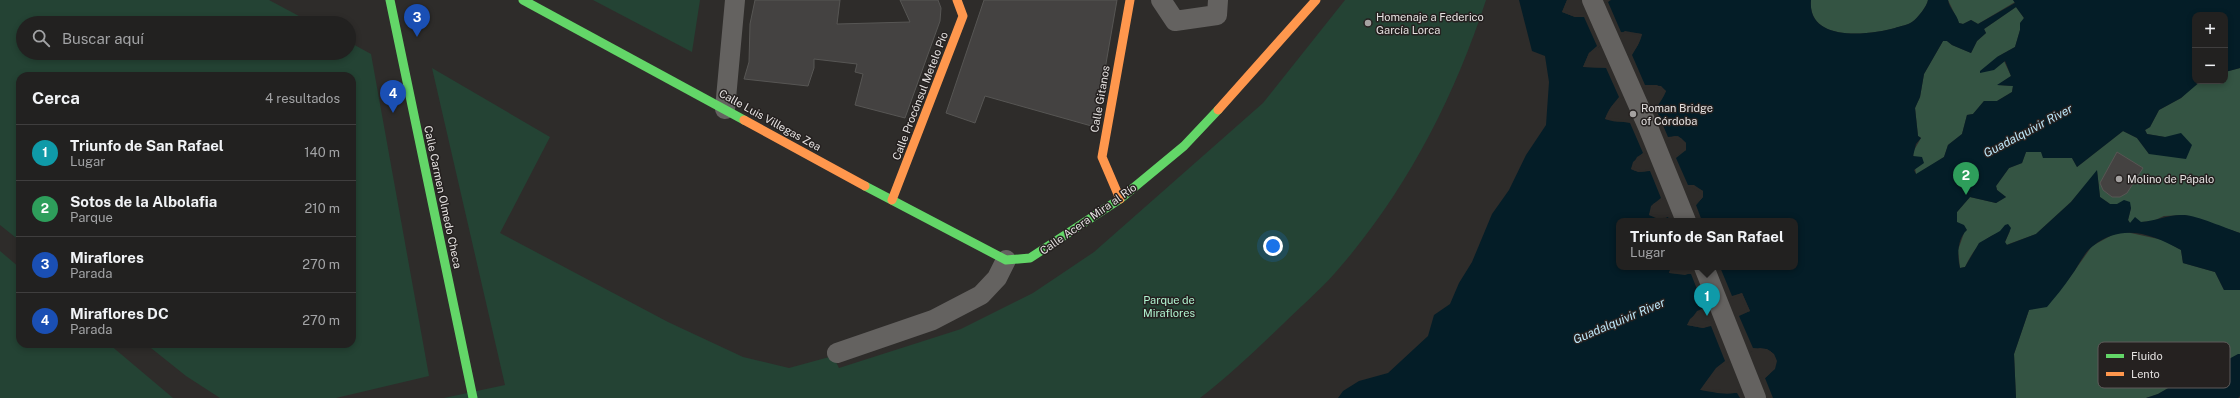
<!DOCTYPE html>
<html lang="es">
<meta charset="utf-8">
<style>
body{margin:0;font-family:"Public Sans",sans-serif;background:#2a2929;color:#f1f3f6}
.controls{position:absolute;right:12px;top:12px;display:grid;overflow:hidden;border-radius:8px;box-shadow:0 2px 6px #0003}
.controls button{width:36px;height:36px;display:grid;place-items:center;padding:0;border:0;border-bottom:1px solid #3f3e3e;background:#222120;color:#f1f3f6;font:20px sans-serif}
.you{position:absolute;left:1273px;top:246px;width:14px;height:14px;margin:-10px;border:3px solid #fff;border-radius:50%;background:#1a73e8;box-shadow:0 0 0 6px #1a73e833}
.badge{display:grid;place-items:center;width:26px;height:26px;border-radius:50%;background:#a5a2a1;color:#fff;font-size:13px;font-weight:700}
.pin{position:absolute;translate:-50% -33px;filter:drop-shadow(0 1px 2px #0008)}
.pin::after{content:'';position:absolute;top:21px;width:14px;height:12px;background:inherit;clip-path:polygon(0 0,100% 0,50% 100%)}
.popup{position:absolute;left:1616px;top:218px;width:182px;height:52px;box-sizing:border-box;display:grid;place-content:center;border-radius:8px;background:#222120;filter:drop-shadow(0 1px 3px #0005);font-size:13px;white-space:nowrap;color:#a2a3a5}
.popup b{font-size:15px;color:#f1f3f6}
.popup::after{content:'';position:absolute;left:50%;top:100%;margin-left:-8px;border:8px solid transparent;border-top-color:#222120}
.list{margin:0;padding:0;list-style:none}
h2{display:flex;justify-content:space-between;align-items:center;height:52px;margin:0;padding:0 16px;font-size:17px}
h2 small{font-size:13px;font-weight:400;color:#a2a3a5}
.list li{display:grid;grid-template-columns:26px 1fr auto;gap:12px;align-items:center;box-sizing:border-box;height:56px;padding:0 16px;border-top:1px solid #3f3e3e}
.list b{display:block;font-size:15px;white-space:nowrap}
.list p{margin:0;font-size:13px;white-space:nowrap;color:#a2a3a5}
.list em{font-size:13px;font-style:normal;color:#a2a3a5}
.icon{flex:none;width:22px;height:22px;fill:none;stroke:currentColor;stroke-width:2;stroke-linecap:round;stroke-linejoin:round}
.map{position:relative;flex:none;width:2240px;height:398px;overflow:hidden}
.search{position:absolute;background:#222120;box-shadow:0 2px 6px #0003;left:16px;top:16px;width:340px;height:44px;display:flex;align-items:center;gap:10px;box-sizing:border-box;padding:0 14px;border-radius:22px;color:#a2a3a5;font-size:15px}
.panel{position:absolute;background:#222120;box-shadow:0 2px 6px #0003;left:16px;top:72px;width:340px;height:276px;border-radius:12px}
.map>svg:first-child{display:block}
.green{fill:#244334}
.forest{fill:#345443}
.water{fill:#041d27;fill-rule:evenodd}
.pier{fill:#2e2c2a;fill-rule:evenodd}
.building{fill:#444241;stroke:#575654}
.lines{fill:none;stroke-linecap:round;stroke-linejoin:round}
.street{stroke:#646260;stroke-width:20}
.fast{stroke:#63d668;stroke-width:9}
.slow{stroke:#ff974d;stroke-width:9}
.poi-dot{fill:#a5a2a1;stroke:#252120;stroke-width:1.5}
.labels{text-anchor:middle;stroke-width:3;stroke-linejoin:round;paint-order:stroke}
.poi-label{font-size:11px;fill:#e5e2e1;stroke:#252120;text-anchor:start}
.street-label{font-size:11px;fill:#e5e2e1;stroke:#252120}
.park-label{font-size:11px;fill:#b1f4d0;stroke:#252120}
.water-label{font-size:12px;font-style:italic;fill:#bee8fa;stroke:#252120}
.key{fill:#252120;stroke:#5f5b5a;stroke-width:1}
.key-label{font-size:11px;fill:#e5e2e1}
</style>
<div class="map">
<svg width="2240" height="398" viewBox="0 0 2240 398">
<rect width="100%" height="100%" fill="#2e2c2a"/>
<g class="green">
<polygon points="0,0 269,0 312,23 23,23 23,53 349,53 349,42 371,54 429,376 336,398 220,398 186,376 146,344 352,344 352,76 20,76 20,241 0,225"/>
<polygon points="593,0 700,0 692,52"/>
<path d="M1345 0H1486C1454 99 1404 195 1335 273 1319 291 1300 307 1283 324 1256 350 1230 375 1200 398H444L505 385 432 68 550 137 500 233 668 322 743 357 789 368 833 356 839 368 961 329 1033 293 1094 252 1263 103Z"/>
<polygon points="0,251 20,268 20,344 109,344 173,398 0,398"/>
</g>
<g class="forest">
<path d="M1811 0H1928C1927 6 1918 18 1912 22 1908 25 1900 26 1895 28 1870 35 1807 43 1811 0Z"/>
<polygon points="1948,0 2013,0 2015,2 1978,24 1971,20 1963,24 1959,23"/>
<polygon points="2016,7 2024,18 2020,24 2020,30 2015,47 1997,57 2004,61 2011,76 1998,85 2013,86 2012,92 1997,101 1984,101 1973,114 1967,115 1962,134 1948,145 1944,157 1916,175 1913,152 1921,138 1918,136 1915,108 1920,97 1924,74 1943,41 1947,41 1952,45 1971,53 1977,41 1986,33 1984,29"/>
<path d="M2240 68V233L2185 215 2164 216 2153 221 2130 223 2128 220 2131 208 2110 204 2100 197 2097 171 2071 202 2036 234 2006 245 2005 242 2010 231C1988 232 1974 247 1965 267L1960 268 1958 250 1964 233 1957 222V212L1970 197 1996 203 2006 197 1997 190 1996 186 2009 168 2022 163 2026 152 2041 151 2044 158H2072L2077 167 2123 131 2137 138 2149 154 2165 137 2147 134 2145 130 2150 127 2159 110 2181 98 2198 82 2225 81V72Z"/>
<polygon points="2126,232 2163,240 2181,250 2183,263 2215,272 2224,290 2240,290 2240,354 2216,366 2203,368 2158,394 2146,398 2016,398 2014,354 2029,310 2068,280 2092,246 2114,234"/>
</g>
<g class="water">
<path d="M1519 0H1567L1562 12 1575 17 1584 16 1611 0H1811C1807 43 1870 35 1895 28 1900 26 1908 25 1912 22 1918 18 1927 6 1928 0H1948C1949 8 1957 14 1959 23L1963 24 1971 20 1978 24 2015 3 2013 0H2240V68L2225 72V15H2195V81H2201L2181 98 2159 110 2150 127 2145 130 2147 134 2165 137 2181 133 2192 145 2186 159 2149 154 2137 138 2123 131 2077 167 2072 158H2043L2041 152H2026L2022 163 2009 168 1996 186 1997 190 2006 197 1996 203 1970 197 1957 212V222L1964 225 1967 230C1957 239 1957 256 1960 268L1965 267 1979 243 2000 231 2005 225 2008 224 2011 228 2005 242 2007 245 2036 234 2071 202 2097 170 2100 197 2110 204H2117L2124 200 2130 202 2131 208 2128 220 2130 223 2135 217 2141 222C2156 221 2169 214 2184 215 2198 216 2225 228 2240 233V290H2224L2215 272 2183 263 2181 250C2151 234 2123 223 2093 246 2084 252 2078 267 2071 276 2064 287 2055 297 2047 307L2029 310 2014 354 2016 398H1338L1343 391 1359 381 1388 373 1428 336 1434 315 1450 304 1459 283 1472 262 1492 214 1509 190 1526 155 1546 125 1549 82 1545 56 1532 51ZM2016 7 2024 18 2020 23V30L2015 47 1997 57 1980 71V73L1994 70 2005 61 2011 76 1997 85 2013 86 2012 92 1997 101H1984L1973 114 1967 115 1962 134 1948 145 1944 157 1916 174 1914 170 1924 163 1922 157 1913 156 1916 144 1921 138 1918 136 1915 108 1920 97 1924 74 1943 41H1947L1952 45 1971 53 1977 41 1986 33 1984 29ZM1625 31 1642 34C1639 50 1622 66 1605 67 1598 68 1590 67 1583 67L1589 53ZM1645 85H1657L1666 91C1657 115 1630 128 1605 119 1612 99 1627 93 1645 85ZM1675 136 1681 138 1686 143V150C1670 159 1649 179 1631 169L1637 157 1668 138ZM1690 185 1703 191V197L1696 205 1665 218 1649 215 1653 204ZM1619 221H1795V267H1708L1685 275 1669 273 1671 267H1619ZM1742 293 1750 311 1703 328 1687 325 1697 311ZM1760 348C1766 349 1772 350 1775 357 1781 373 1752 388 1738 392 1728 396 1712 392 1701 390 1719 361 1728 360 1760 348Z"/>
<polygon points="2238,354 2240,354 2240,396 2238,398 2146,398 2158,394 2203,368 2216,366"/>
</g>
<g class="pier">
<path d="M1567 0H1569L1565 11 1575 15 1583 14 1611 0 1608 2 1621 32 1642 34 1638 45 1632 55 1645 85 1661 86 1666 91 1656 109 1668 137 1678 136 1686 143V150L1676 158 1688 185H1694L1703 191V197L1696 205 1702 221H1670L1668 217 1658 219 1649 215 1651 206 1661 198 1650 171 1638 172 1631 169 1633 162 1643 153 1630 123 1605 119 1611 107 1619 97 1606 68 1583 67 1589 53 1597 46 1584 17H1575L1562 12ZM1625 33 1640 35 1630 54 1606 65H1585L1590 54 1599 47ZM1645 87 1660 88 1664 91 1655 107 1630 120 1608 118 1620 99ZM1672 138 1680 140 1684 144V149L1679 154 1649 169 1642 171 1634 168 1638 158ZM1690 187 1701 192V197L1698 202 1664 216 1651 214 1653 207 1662 200Z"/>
<path d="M1671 267H1673L1671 271 1685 273 1703 267H1720L1732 296 1742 293 1750 311 1739 316 1753 348 1767 349 1774 354 1777 361 1775 369 1765 378 1773 398H1740L1737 393 1700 390 1716 368 1725 361 1711 326 1703 328 1687 325 1690 319 1704 307 1691 274 1669 273ZM1741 295 1747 310 1703 326 1690 323 1705 309ZM1753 351H1766L1772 355 1774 361 1773 368 1764 376 1737 391 1704 389 1717 370 1726 363Z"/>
</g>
<g class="building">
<polygon points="755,0 840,0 837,24 910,22 900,0 938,0 941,8 940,21 905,118 855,105 863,74 855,72 857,64 814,59 814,68 808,86 744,79 749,62 750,24"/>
<polygon points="984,0 1117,0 1095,127 985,96 975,123 946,113"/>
<polygon points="2117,152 2143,168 2127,193 2120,197 2112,197 2103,190 2100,183"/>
</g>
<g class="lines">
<g class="street">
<polyline points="1161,0 1175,21 1217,15 1218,0"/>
<polyline points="1592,0 1648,127 1686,221"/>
<polyline points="725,109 735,0"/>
<polyline points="1704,267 1756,398"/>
<polyline points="837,353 933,320 981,295 997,278 1006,260"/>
</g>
<g class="fast">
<polyline points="390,0 473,398"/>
<polyline points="523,0 744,120"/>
<polyline points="865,186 1006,260 1030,258 1120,199 1184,146 1218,110"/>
</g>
<g class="slow">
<polyline points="1218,110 1316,0"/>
<polyline points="744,120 865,186"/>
<polyline points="1120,199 1102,157 1130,0"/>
<polyline points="892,200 963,16 957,0"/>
</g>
</g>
<g class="poi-dot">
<circle cx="1368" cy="23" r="4"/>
<circle cx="1633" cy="114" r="4"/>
<circle cx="2119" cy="179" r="4"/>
</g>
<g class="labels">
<g class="poi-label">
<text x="1376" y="21">Homenaje a Federico<tspan x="1376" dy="13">García Lorca</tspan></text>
<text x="1641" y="112">Roman Bridge<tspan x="1641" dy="13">of Córdoba</tspan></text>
<text x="2127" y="183">Molino de Pápalo</text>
</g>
<g class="street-label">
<text transform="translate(920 96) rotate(-69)" y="4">Calle Procónsul Metelo Pío</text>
<text transform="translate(1100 99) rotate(-80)" y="4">Calle Gitanos</text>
<text transform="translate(770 120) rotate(29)" y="4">Calle Luis Villegas Zea</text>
<text transform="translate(443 197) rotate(78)" y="4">Calle Carmen Olmedo Checa</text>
<text transform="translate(1088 219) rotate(-35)" y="4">Calle Acera Mira al Río</text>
</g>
<g class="park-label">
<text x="1169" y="304">Parque de<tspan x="1169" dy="13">Miraflores</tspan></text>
</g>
<g class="water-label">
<text transform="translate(2028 131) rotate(-28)" y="4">Guadalquivir River</text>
<text transform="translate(1619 321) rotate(-23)" y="4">Guadalquivir River</text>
</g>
</g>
<rect x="2098" y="342" width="132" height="46" rx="6" class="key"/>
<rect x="2106" y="354" width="18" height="4" fill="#63d668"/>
<rect x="2106" y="372" width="18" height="4" fill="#ff974d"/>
<g class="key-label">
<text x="2131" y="360">Fluido</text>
<text x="2131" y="378">Lento</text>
</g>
</svg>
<div class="controls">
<button>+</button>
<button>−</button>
</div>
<div class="you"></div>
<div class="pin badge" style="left:1707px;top:316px;background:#0f9aa8">1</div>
<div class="popup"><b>Triunfo de San Rafael</b>Lugar</div>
<div class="pin badge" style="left:1966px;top:195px;background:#2e9e5b">2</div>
<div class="pin badge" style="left:417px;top:37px;background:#1a4fb4">3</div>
<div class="pin badge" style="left:393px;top:113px;background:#1a4fb4">4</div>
<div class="search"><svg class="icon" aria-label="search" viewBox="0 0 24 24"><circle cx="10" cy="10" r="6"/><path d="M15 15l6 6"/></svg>Buscar aquí</div>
<section class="panel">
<h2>Cerca<small>4 resultados</small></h2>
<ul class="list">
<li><span class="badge" style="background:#0f9aa8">1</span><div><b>Triunfo de San Rafael</b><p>Lugar</p></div><em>140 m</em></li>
<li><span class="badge" style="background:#2e9e5b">2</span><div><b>Sotos de la Albolafia</b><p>Parque</p></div><em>210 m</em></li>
<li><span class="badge" style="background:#1a4fb4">3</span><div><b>Miraflores</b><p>Parada</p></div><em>270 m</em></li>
<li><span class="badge" style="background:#1a4fb4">4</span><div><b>Miraflores DC</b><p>Parada</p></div><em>270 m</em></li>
</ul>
</section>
</div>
